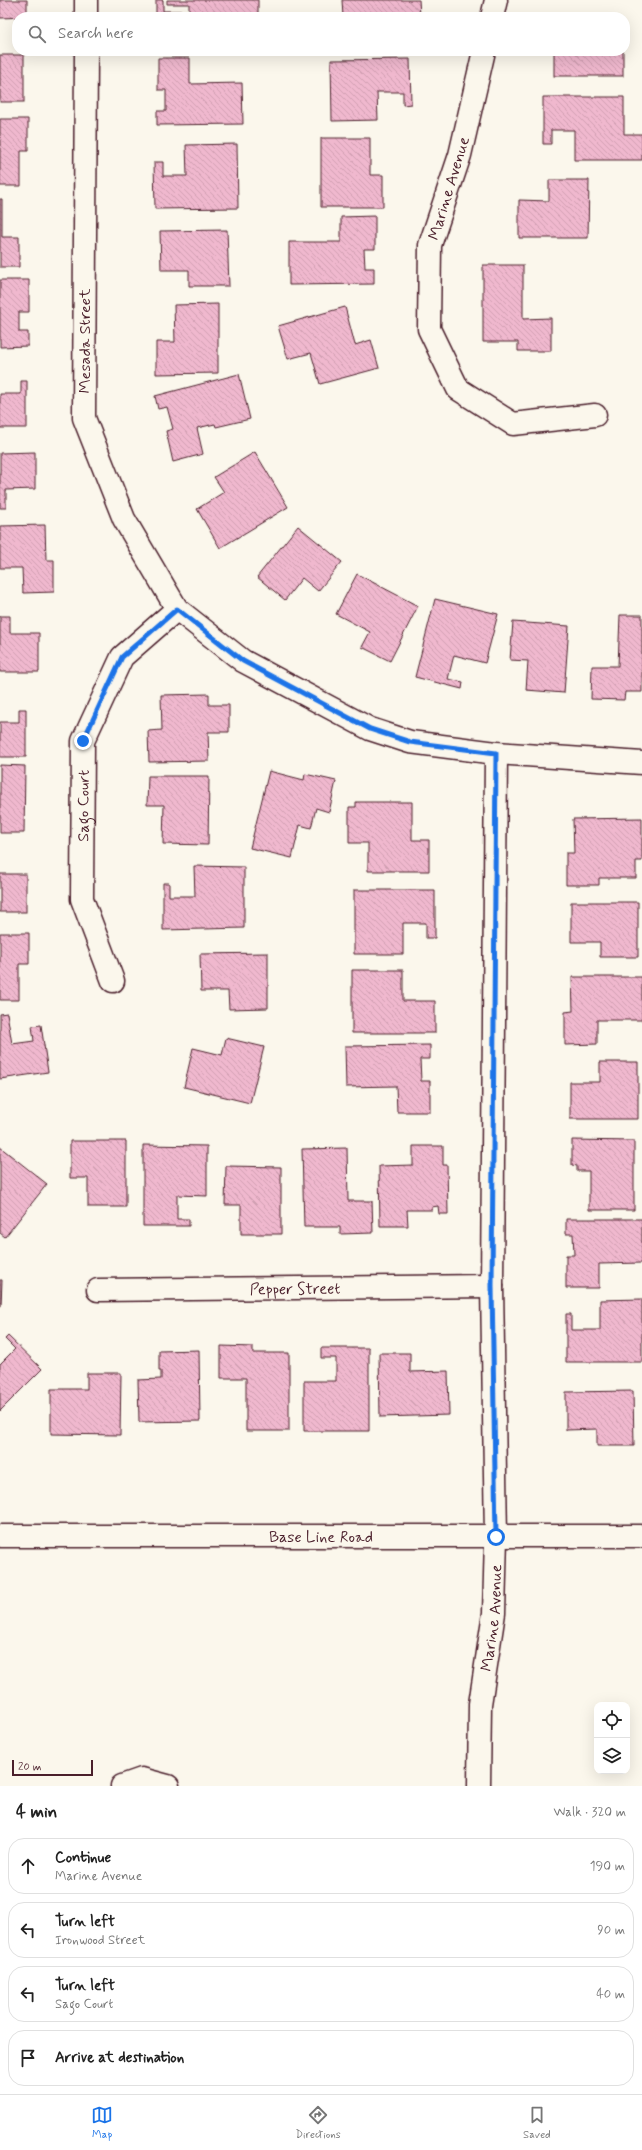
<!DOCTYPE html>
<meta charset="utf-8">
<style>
body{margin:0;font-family:Mynerve,sans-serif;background:#f6f6f6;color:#222}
.controls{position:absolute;right:12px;bottom:12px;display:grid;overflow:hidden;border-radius:8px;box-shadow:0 4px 16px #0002}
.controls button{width:36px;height:36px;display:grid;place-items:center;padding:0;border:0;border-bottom:1px solid #e0e0e0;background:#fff;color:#222;font:20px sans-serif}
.scale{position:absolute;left:12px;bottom:10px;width:81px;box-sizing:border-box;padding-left:4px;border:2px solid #4a1f2b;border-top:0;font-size:11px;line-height:14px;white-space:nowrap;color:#4a1f2b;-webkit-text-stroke:3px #fbf7ec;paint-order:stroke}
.stop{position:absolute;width:12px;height:12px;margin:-9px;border:3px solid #1a73e8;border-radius:50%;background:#fff}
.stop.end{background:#1a73e8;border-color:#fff;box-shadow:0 1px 4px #0008}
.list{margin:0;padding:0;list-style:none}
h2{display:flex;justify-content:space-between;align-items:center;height:52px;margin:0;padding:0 16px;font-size:17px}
h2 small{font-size:13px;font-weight:400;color:#767676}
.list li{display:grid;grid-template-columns:26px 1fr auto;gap:12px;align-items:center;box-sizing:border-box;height:56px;margin:0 8px 8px;padding:0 8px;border:1px solid #e0e0e0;border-radius:16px}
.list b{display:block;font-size:15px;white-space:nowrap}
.list p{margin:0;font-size:13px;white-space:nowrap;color:#767676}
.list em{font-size:13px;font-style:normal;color:#767676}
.icon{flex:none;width:22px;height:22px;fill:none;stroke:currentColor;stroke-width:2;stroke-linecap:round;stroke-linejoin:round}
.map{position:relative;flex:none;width:642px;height:1786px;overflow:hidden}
.search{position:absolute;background:#fff;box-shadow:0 4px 16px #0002;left:12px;right:12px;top:12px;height:44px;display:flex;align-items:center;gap:10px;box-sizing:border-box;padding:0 14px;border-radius:16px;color:#767676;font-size:15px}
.sheet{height:308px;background:#fff}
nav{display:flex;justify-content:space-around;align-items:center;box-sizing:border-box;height:56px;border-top:1px solid #e0e0e0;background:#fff;font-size:11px;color:#767676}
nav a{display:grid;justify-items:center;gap:2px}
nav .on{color:#1a73e8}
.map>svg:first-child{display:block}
.building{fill:url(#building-back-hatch);stroke:#4a1f2b}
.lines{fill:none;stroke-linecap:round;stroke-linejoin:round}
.street-casing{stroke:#4a1f2b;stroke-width:25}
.primary-casing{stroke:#4a1f2b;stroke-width:25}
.street{stroke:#fbf7ec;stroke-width:22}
.primary{stroke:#fbf7ec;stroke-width:22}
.route{stroke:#1a73e8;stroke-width:5}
.labels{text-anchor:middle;stroke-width:3.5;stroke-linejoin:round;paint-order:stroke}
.street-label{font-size:16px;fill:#4a1f2b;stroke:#fbf7ec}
</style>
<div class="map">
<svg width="642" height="1786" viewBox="0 0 642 1786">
<defs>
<pattern id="building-back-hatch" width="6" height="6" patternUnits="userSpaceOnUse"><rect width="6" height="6" fill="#f0b8ce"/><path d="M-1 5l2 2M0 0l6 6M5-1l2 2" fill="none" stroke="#cf9eb1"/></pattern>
</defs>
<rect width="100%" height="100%" fill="#fbf7ec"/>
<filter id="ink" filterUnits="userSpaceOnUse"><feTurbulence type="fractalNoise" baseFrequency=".025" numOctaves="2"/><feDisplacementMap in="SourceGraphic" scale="8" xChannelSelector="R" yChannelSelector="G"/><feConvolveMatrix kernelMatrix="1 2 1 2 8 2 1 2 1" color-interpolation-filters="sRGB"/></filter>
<g filter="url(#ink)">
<g class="building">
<polygon points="0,0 27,0 27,17 0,18"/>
<polygon points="156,0 163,0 163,11 189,11 189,4 167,4 167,0 258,0 258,17 156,17"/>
<polygon points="342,0 419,0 420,16 427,17 343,17"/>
<rect x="554" y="51" width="69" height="25"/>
<rect x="0" y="55" width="24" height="47"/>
<polygon points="158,58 190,58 190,84 242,83 243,124 157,125 157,111 166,111 166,90 158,90"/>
<polygon points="410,59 411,104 403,105 403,92 377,92 378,120 332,121 331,60"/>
<polygon points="543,97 624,97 624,134 642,134 642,160 574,160 574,130 551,130 551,144 543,144"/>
<polygon points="0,119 28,119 28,151 21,151 21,186 0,186"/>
<polygon points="321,138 370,138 370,175 383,175 383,207 321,207"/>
<polygon points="237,144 238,208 155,209 154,162 163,162 163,176 187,176 186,145"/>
<polygon points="549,180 589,180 588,238 519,238 519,200 549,201"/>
<polygon points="0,199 2,199 2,237 19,237 19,267 0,267"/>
<polygon points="375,216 375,249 364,249 365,268 374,268 374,284 289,285 289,242 341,242 341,217"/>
<polygon points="227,230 229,286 189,286 189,270 161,270 160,231"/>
<polygon points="483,265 523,265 523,319 551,318 551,351 518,351 518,342 483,342"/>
<polygon points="0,280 29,280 29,312 19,312 19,332 28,332 28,346 0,347"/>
<polygon points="218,304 218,373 156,374 156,342 175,342 174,305"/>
<polygon points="345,307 355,345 371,340 379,368 320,384 311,353 288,359 278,326"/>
<polygon points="239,374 250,419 216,427 215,424 197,428 203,454 173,462 166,431 173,429 167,407 158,409 155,396"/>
<polygon points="21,381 27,381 27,428 0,428 0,394 21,394"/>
<polygon points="35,452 35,489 6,490 6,508 0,508 0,453"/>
<polygon points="255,452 288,507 220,548 197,509 224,492 214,477"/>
<polygon points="45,525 46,560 54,560 54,592 23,593 22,568 0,568 0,526"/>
<polygon points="298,526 342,562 318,591 302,578 285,600 257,577"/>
<polygon points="357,574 418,606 390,661 362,647 370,632 336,614"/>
<polygon points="435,599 498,614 485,663 454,655 448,679 463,682 462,689 415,677"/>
<polygon points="620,615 642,615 642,692 625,692 624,700 591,699 592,666 618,666"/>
<polygon points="0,616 10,616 10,633 39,633 39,672 0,672"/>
<polygon points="513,622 569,626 564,693 526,690 528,661 510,660"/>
<polygon points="209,694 209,705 229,705 229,732 208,732 209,761 149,762 148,731 162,730 161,695"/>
<polygon points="19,709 26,709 26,757 0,757 0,722 19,722"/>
<polygon points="0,765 25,766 24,833 0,833"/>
<polygon points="269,771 304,780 305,774 336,781 329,812 316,808 311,828 300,825 292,858 250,848"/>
<polygon points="148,776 209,776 208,845 163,844 164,805 147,805"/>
<polygon points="356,802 412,802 412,840 429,840 429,871 368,871 368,843 349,843 349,807 356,807"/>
<polygon points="642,818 642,861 636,861 636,878 599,878 599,885 566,885 566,853 574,853 573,819"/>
<polygon points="194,866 244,867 244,928 163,930 163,883 169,883 169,896 195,896"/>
<rect x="0" y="874" width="26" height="38"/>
<polygon points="354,890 435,890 435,938 426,938 426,923 403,923 403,954 354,954"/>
<polygon points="571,902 638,902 638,957 600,957 600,942 571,942"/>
<polygon points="0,933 29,933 29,964 19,964 19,1000 0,1000"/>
<polygon points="268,953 268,1008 229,1009 228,991 201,991 200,954"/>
<polygon points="352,970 403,970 403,1001 435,1001 435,1033 352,1033"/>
<polygon points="572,977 642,977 642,1020 597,1020 597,1044 565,1045 565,1012 573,1011"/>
<polygon points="7,1013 12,1044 34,1041 32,1026 41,1025 48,1072 0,1079 0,1014"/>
<polygon points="226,1038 264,1047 250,1103 184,1087 193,1048 222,1055"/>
<polygon points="430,1045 430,1059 420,1059 421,1081 430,1081 430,1112 397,1112 396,1086 346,1087 345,1046"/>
<polygon points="600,1062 638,1062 638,1119 570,1119 570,1082 600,1082"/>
<polygon points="572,1140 634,1141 634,1210 589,1210 589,1171 577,1171 577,1166 572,1165"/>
<polygon points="70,1141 126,1141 126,1207 88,1207 88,1178 70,1178"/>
<polygon points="143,1145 207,1146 207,1196 177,1195 177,1219 189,1219 189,1226 143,1226"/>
<polygon points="413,1146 443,1146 443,1165 447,1165 448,1214 439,1214 438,1206 432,1207 432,1210 407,1210 408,1226 380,1226 379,1166 413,1165"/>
<polygon points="0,1147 47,1184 5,1237 0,1233"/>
<polygon points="347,1148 348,1201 372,1201 373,1233 340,1234 340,1227 304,1227 302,1149"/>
<polygon points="226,1166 281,1167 281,1234 241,1234 241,1205 225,1205"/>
<polygon points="566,1219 642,1219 642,1263 599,1264 599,1288 566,1288 566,1255 574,1255 573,1234 566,1234"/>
<polygon points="0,1280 2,1280 1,1306 0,1306"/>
<polygon points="642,1299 642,1362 566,1362 566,1314 571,1314 571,1330 600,1330 600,1300"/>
<polygon points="8,1336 42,1369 0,1411 0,1364 15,1349 5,1339"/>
<polygon points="221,1346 253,1347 253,1353 289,1353 289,1431 246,1431 246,1378 221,1378"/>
<polygon points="321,1348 369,1348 369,1431 304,1431 304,1381 336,1381 336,1358 321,1358"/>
<polygon points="199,1350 200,1421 139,1422 138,1380 161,1379 161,1371 159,1371 159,1351"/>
<polygon points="379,1353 410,1353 410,1372 448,1371 449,1415 380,1417"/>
<polygon points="87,1373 121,1373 120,1435 51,1434 51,1389 87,1389"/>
<polygon points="633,1391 634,1446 597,1446 597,1429 566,1430 566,1392"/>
</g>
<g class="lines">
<g class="street-casing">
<g id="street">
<polyline points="86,17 86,0"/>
<polyline points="492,17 496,0"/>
<polyline points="86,51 84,418 124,519 177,609 243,661 370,729 410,742 496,753 642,763"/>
<polyline points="484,51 460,155 430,245 429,329 458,389 513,424 595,415"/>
<path id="s1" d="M113 981 82 899 83 741 122 657 177 609"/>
<path id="s2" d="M98 1290 492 1286"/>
<polyline points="122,1786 142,1779 168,1786"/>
<path id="s3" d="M479 1786 480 1704 494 1613 496 1537 492 1286 496 753"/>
</g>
</g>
<g class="primary-casing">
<g id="primary">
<path id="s4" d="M0 1536H642"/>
</g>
</g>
<use href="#street" class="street"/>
<use href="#primary" class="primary"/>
</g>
</g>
<g class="lines" filter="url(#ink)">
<polyline class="route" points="83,741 122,657 177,609 243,661 370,729 410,742 496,753 492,1286 496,1537"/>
</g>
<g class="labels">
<g class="street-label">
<text transform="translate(448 188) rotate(-73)" y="6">Marine Avenue</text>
<text transform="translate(84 341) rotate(-90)" y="6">Mesada Street</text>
<text dy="6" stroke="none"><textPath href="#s1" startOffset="181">Sago Court</textPath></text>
<text dy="6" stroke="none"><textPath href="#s2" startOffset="197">Pepper Street</textPath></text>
<text dy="6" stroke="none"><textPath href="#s4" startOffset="321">Base Line Road</textPath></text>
<text dy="6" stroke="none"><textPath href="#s3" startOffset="169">Marine Avenue</textPath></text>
</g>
</g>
</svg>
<div class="controls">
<button><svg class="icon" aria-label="locate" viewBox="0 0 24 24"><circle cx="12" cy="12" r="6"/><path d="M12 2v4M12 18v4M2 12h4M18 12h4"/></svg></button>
<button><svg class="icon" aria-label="layers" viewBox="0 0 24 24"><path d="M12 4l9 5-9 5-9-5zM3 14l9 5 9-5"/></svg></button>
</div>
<div class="scale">20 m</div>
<div class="stop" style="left:496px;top:1537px"></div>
<div class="stop end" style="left:83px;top:741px"></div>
<div class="search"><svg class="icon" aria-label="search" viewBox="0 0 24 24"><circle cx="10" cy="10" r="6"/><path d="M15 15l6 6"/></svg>Search here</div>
</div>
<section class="sheet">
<h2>4 min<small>Walk · 320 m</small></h2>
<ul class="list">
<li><svg class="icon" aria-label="ahead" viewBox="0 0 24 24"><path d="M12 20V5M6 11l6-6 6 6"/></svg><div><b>Continue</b><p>Marine Avenue</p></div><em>190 m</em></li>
<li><svg class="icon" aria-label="left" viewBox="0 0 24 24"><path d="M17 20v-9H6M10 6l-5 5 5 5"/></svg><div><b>Turn left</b><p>Ironwood Street</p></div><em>90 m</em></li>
<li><svg class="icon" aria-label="left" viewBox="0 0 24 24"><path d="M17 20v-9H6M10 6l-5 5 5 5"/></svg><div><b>Turn left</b><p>Sago Court</p></div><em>40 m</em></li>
<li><svg class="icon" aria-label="arrive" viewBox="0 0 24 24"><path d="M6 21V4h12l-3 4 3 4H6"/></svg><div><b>Arrive at destination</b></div></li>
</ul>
</section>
<nav>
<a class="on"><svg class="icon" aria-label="map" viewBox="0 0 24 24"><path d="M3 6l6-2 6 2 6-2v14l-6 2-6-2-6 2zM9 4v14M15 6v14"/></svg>Map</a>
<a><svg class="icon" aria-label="directions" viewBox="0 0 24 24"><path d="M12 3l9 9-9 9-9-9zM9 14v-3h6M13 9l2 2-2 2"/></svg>Directions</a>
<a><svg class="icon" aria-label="saved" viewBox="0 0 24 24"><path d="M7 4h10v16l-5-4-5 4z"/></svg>Saved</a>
</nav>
